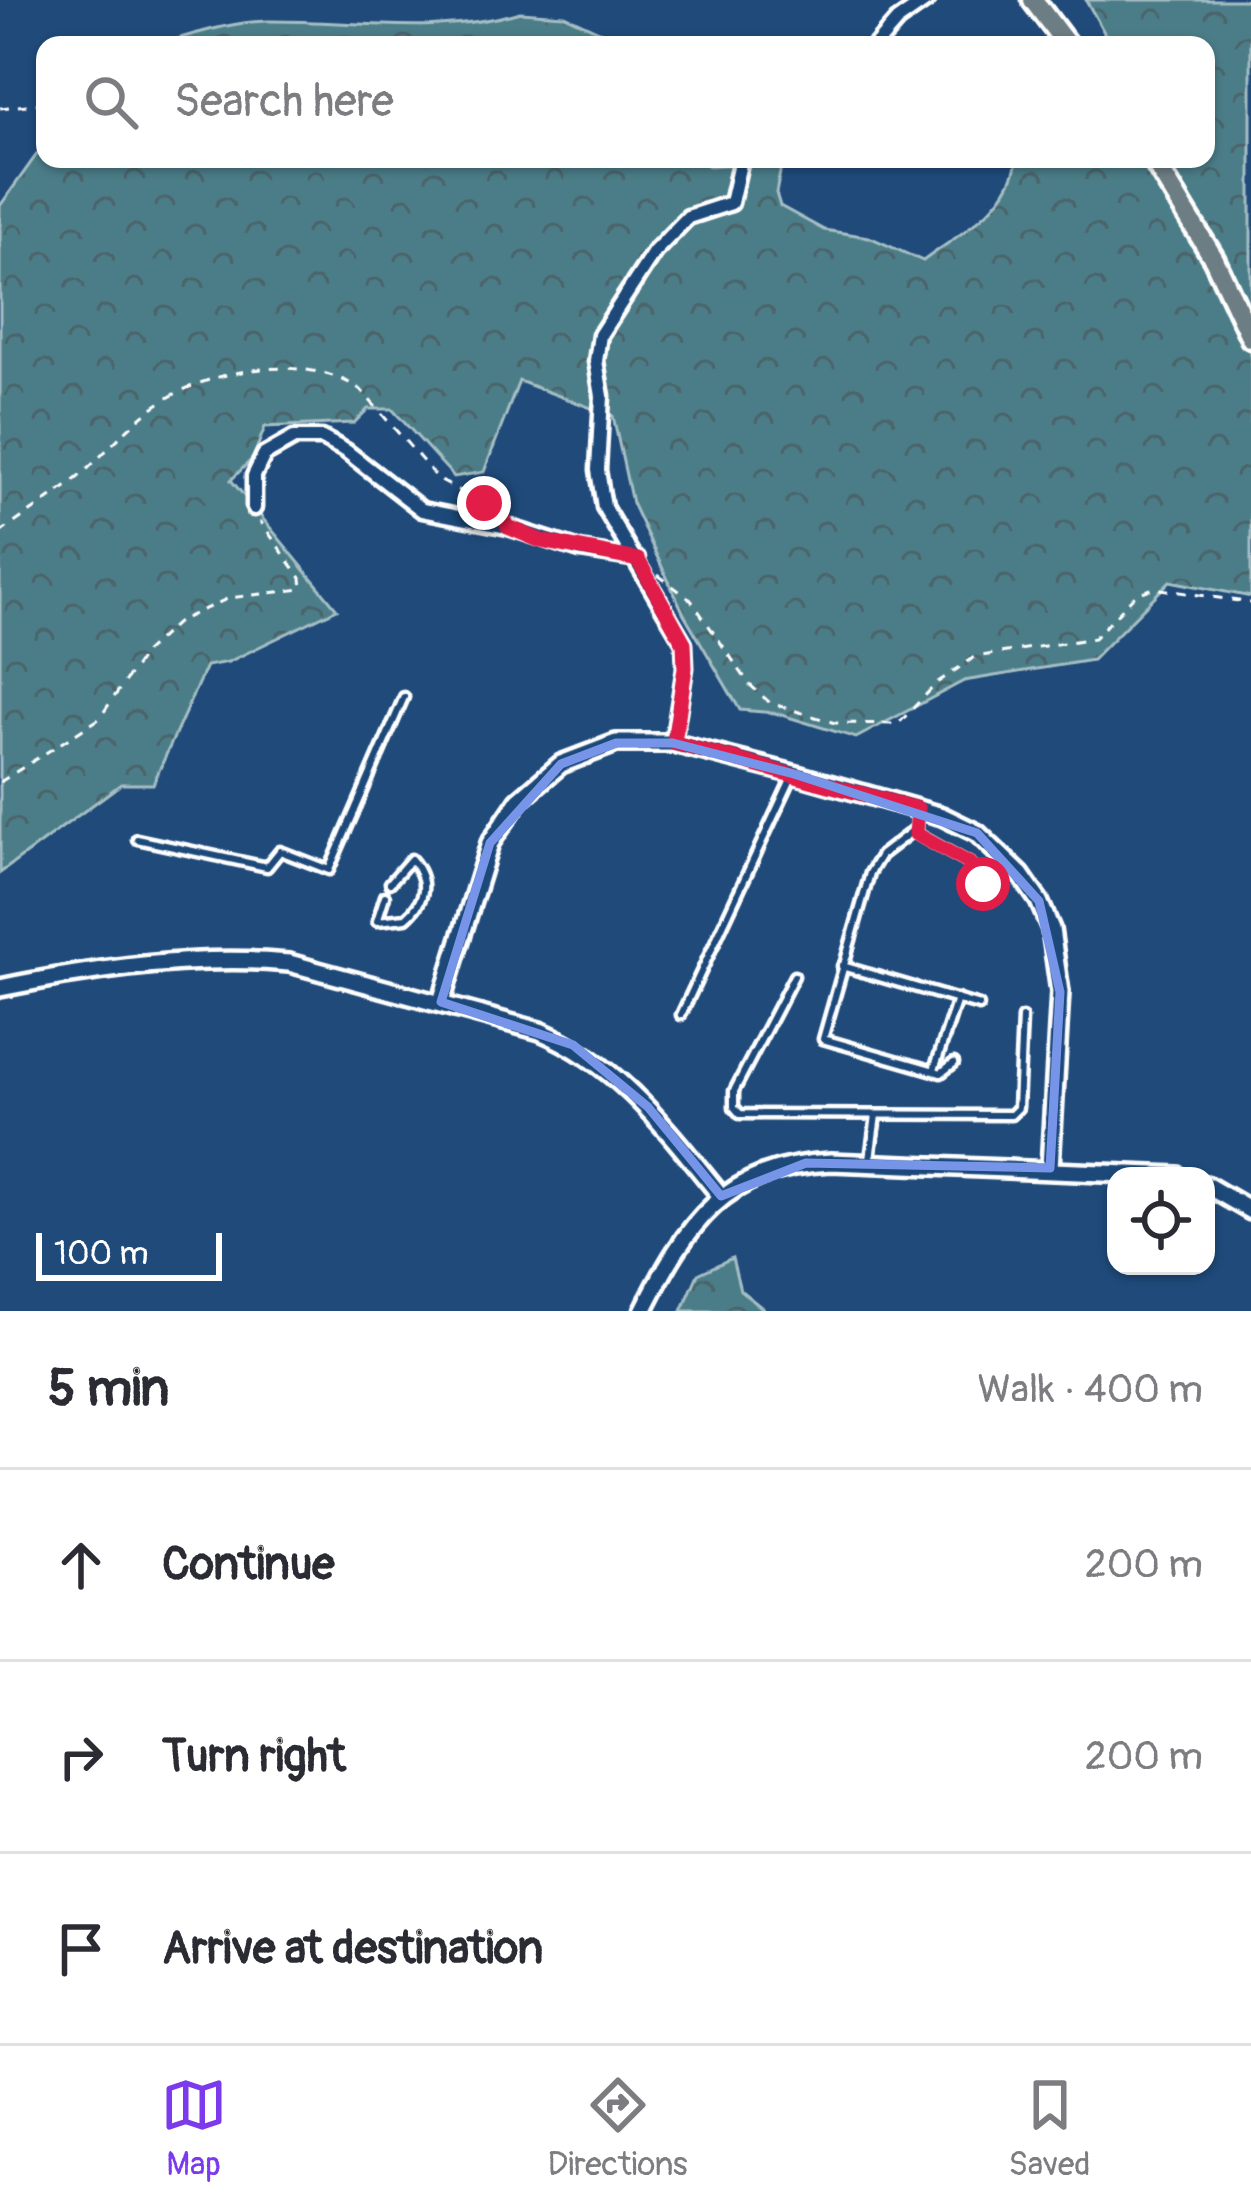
<!DOCTYPE html>
<meta charset="utf-8">
<style>
body{margin:0;font-family:Pangolin,sans-serif;background:#f7f7f7;color:#2b2b33}
.controls{position:absolute;right:36px;bottom:36px;display:grid;overflow:hidden;border-radius:24px;box-shadow:0 3px 9px #0004}
.controls button{width:108px;height:108px;display:grid;place-items:center;padding:0;border:0;border-bottom:3px solid #e1e1e2;background:#fff;color:#2b2b33;font:60px sans-serif}
.scale{position:absolute;left:36px;bottom:30px;width:186px;box-sizing:border-box;padding-left:12px;border:6px solid #fff;border-top:0;font-size:33px;line-height:42px;white-space:nowrap;color:#fff;-webkit-text-stroke:9px #1f4a7a;paint-order:stroke}
.stop{position:absolute;width:36px;height:36px;margin:-27px;border:9px solid #e11d48;border-radius:50%;background:#fff}
.stop.end{background:#e11d48;border-color:#fff;box-shadow:0 3px 12px #0008}
.list{margin:0;padding:0;list-style:none}
h2{display:flex;justify-content:space-between;align-items:center;height:156px;margin:0;padding:0 48px;font-size:51px}
h2 small{font-size:39px;font-weight:400;color:#7c7c81}
.list li{display:grid;grid-template-columns:78px 1fr auto;gap:36px;align-items:center;box-sizing:border-box;height:192px;padding:0 48px;border-top:3px solid #e1e1e2}
.list b{display:block;font-size:45px;white-space:nowrap}
.list em{font-size:39px;font-style:normal;color:#7c7c81}
.icon{flex:none;width:66px;height:66px;fill:none;stroke:currentColor;stroke-width:2;stroke-linecap:round;stroke-linejoin:round}
.map{position:relative;flex:none;width:1251px;height:1311px;overflow:hidden}
.search{position:absolute;background:#fff;box-shadow:0 3px 9px #0004;left:36px;right:36px;top:36px;height:132px;display:flex;align-items:center;gap:30px;box-sizing:border-box;padding:0 42px;border-radius:24px;color:#7c7c81;font-size:45px}
.sheet{height:732px;background:#fff}
nav{display:flex;justify-content:space-around;align-items:center;box-sizing:border-box;height:168px;border-top:3px solid #e1e1e2;background:#fff;font-size:33px;color:#7c7c81}
nav a{display:grid;justify-items:center;gap:6px}
nav .on{color:#7c3aed}
.map>svg:first-child{display:block}
.forest{fill:url(#forest-crowns);stroke:#a5bec4;stroke-width:3}
.lines{fill:none;stroke-linecap:round;stroke-linejoin:round}
.service-casing{stroke:#fff;stroke-width:15}
.minor-casing{stroke:#fff;stroke-width:21}
.tertiary-casing{stroke:#fff;stroke-width:24}
.primary-casing{stroke:#fff;stroke-width:27}
.path{stroke:#fff;stroke-width:3;stroke-dasharray:9 9;stroke-linecap:butt}
.service{stroke:#1f4a7a;stroke-width:6}
.minor{stroke:#1f4a7a;stroke-width:12}
.tertiary{stroke:#1f4a7a;stroke-width:15}
.primary{stroke:#6d7d84;stroke-width:18}
.route{stroke:#e11d48;stroke-width:15}
.marked{fill:none;stroke:#7795e8;stroke-width:9;stroke-linejoin:round}
</style>
<div class="map">
<svg width="1251" height="1311" viewBox="0 0 1251 1311">
<defs>
<pattern id="forest-crowns" width="20" height="18" patternUnits="userSpaceOnUse" patternTransform="scale(3)"><rect width="20" height="18" fill="#4b7d88"/><path d="M2 6a3 3 0 1 1 6 0M12 15a3 3 0 1 1 6 0" fill="none" stroke="#4c646a"/></pattern>
</defs>
<rect width="100%" height="100%" fill="#1f4a7a"/>
<filter id="ink" filterUnits="userSpaceOnUse"><feTurbulence type="fractalNoise" baseFrequency=".00833" numOctaves="2"/><feDisplacementMap in="SourceGraphic" scale="24" xChannelSelector="R" yChannelSelector="G"/><feConvolveMatrix kernelMatrix="1 2 1 2 8 2 1 2 1" color-interpolation-filters="sRGB"/></filter>
<g filter="url(#ink)">
<g class="forest">
<path d="M1086 0H1251V597L1170 581 1092 660 964 681 856 738 775 713 740 710 684 614 632 503 613 416 519 381 484 472 454 477 392 409H368L354 423 265 427 253 458 231 480 337 609 228 662 206 666 153 784H121L0 873V206L45 143V159H696L709 166 782 162 776 193 780 206 824 230 869 237 923 261C959 234 1011 207 1017 159H1206V45H1111Z"/>
<path d="M520 12 564 15 616 39 612 45H156C192 35 229 22 267 21 353 20 435 37 520 12Z"/>
<polygon points="732,1258 740,1290 766,1311 682,1311 698,1274"/>
</g>
<g class="lines">
<g class="service-casing">
<g id="service">
<polyline points="917,813 917,834 970,864 983,885"/>
<polyline points="915,829 881,855 870,873 823,1039 941,1073 954,1063"/>
<polyline points="137,839 267,867 280,851 329,870 404,697"/>
<path d="M385 896 377 921 406 918C427 900 429 880 411 859L390 883"/>
<polyline points="842,966 979,1006"/>
<polyline points="794,976 734,1091 734,1107 740,1114 1011,1115 1018,1108 1022,1018"/>
<polyline points="681,1015 792,777"/>
<polyline points="934,1070 957,999"/>
<polyline points="870,1159 876,1115"/>
</g>
</g>
<g class="minor-casing">
<g id="minor">
<polyline points="876,45 897,21 927,0"/>
<polyline points="254,508 254,476 264,455 294,438 322,438 346,451 422,510 508,527 580,550 637,559"/>
<polyline points="673,743 685,668 684,643 604,507 598,470 602,396 596,361 600,335 654,252 688,217 731,203 741,159"/>
</g>
</g>
<g class="tertiary-casing">
<g id="tertiary">
<path d="M0 988C92 969 195 954 289 963L540 1031C620 1065 667 1130 721 1196"/>
<polyline points="441,1002 490,843 519,800 561,764 616,743 673,743 794,774 942,816 977,833 1021,875 1039,901 1051,929 1060,992 1050,1168"/>
<polyline points="1206,1185 1251,1211"/>
<path d="M643 1311C687 1223 724 1167 831 1162L1178 1176"/>
</g>
</g>
<g class="primary-casing">
<g id="primary">
<polyline points="1033,0 1067,45"/>
<polyline points="1153,159 1214,259 1251,338"/>
</g>
</g>
<g class="path">
<polyline points="0,108 45,103"/>
<path d="M0 533C25 515 52 498 76 479 106 454 131 420 166 399 218 368 308 353 361 390L439 480 498 511"/>
<polyline points="658,575 691,600 750,685 770,703 835,723 898,724 938,682 975,657 1094,638 1136,594 1154,588 1251,603"/>
<polyline points="0,782 99,719 145,652 179,621 229,598 302,589 301,578 260,521"/>
</g>
<use href="#service" class="service"/>
<use href="#minor" class="minor"/>
<use href="#tertiary" class="tertiary"/>
<use href="#primary" class="primary"/>
</g>
</g>
<g class="lines" filter="url(#ink)">
<polyline class="route" points="484,503 502,514 508,527 541,541 638,560 684,643 685,668 674,743 918,809 916,834 970,864 983,884"/>
</g>
<path class="marked" d="M616 743H673L794 774 977 833 1039 901 1060 992 1050 1168 806 1163 721 1196 648 1107 573 1045 441 1002 490 843 561 764Z"/>
</svg>
<div class="controls">
<button><svg class="icon" aria-label="locate" viewBox="0 0 24 24"><circle cx="12" cy="12" r="6"/><path d="M12 2v4M12 18v4M2 12h4M18 12h4"/></svg></button>
</div>
<div class="scale">100 m</div>
<div class="stop" style="left:983px;top:884px"></div>
<div class="stop end" style="left:484px;top:503px"></div>
<div class="search"><svg class="icon" aria-label="search" viewBox="0 0 24 24"><circle cx="10" cy="10" r="6"/><path d="M15 15l6 6"/></svg>Search here</div>
</div>
<section class="sheet">
<h2>5 min<small>Walk · 400 m</small></h2>
<ul class="list">
<li><svg class="icon" aria-label="ahead" viewBox="0 0 24 24"><path d="M12 20V5M6 11l6-6 6 6"/></svg><div><b>Continue</b></div><em>200 m</em></li>
<li><svg class="icon" aria-label="right" viewBox="0 0 24 24"><path d="M7 20v-9h11M14 6l5 5-5 5"/></svg><div><b>Turn right</b></div><em>200 m</em></li>
<li><svg class="icon" aria-label="arrive" viewBox="0 0 24 24"><path d="M6 21V4h12l-3 4 3 4H6"/></svg><div><b>Arrive at destination</b></div></li>
</ul>
</section>
<nav>
<a class="on"><svg class="icon" aria-label="map" viewBox="0 0 24 24"><path d="M3 6l6-2 6 2 6-2v14l-6 2-6-2-6 2zM9 4v14M15 6v14"/></svg>Map</a>
<a><svg class="icon" aria-label="directions" viewBox="0 0 24 24"><path d="M12 3l9 9-9 9-9-9zM9 14v-3h6M13 9l2 2-2 2"/></svg>Directions</a>
<a><svg class="icon" aria-label="saved" viewBox="0 0 24 24"><path d="M7 4h10v16l-5-4-5 4z"/></svg>Saved</a>
</nav>
